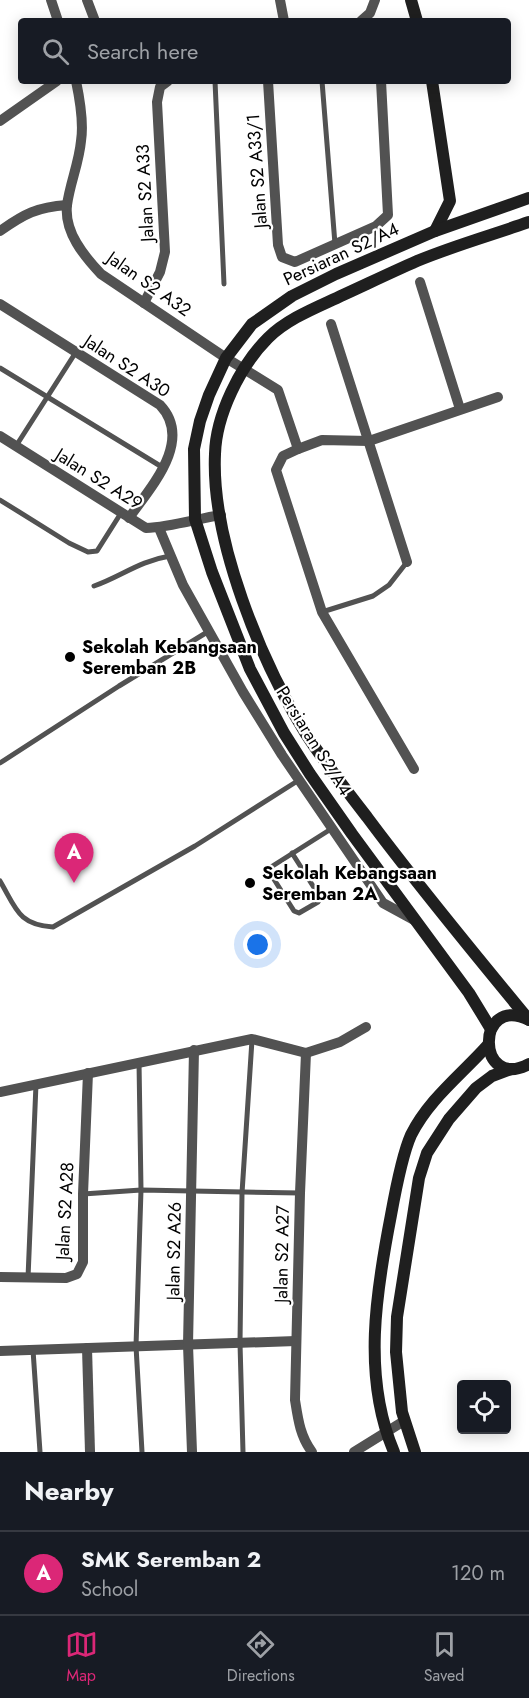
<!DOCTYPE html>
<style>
body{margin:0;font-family:Jost,sans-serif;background:#242831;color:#f1f3f6}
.controls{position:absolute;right:18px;bottom:18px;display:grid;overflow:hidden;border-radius:6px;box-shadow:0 3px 15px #0003}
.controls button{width:54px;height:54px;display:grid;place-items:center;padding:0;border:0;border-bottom:2px solid #363941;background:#171b24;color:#f1f3f6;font:30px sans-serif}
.you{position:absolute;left:258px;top:945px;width:21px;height:21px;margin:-15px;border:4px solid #fff;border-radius:50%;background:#1a73e8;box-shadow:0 0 0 9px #1a73e833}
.badge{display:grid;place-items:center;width:39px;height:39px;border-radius:50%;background:#db2777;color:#fff;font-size:20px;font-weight:700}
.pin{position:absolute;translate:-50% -50px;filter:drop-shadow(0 2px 3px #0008)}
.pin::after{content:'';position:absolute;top:32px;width:21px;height:18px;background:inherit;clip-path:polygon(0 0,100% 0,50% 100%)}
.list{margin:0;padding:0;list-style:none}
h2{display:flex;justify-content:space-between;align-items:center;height:78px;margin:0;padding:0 24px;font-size:26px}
h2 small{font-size:20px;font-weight:400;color:#9ea1a6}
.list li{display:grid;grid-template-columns:39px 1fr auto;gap:18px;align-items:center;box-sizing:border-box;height:84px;padding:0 24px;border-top:2px solid #363941}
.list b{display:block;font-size:22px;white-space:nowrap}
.list p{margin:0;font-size:20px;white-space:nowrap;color:#9ea1a6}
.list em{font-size:20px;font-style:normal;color:#9ea1a6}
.icon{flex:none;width:33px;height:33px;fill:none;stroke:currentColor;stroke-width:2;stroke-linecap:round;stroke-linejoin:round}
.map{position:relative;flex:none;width:529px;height:1452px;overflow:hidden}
.search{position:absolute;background:#171b24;box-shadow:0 3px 15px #0003;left:18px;right:18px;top:18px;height:66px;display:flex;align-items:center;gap:15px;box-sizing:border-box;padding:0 21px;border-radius:6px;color:#9ea1a6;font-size:22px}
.sheet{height:162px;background:#171b24}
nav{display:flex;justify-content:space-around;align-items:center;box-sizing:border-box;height:84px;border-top:2px solid #363941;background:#171b24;font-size:16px;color:#9ea1a6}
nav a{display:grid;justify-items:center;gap:3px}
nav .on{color:#db2777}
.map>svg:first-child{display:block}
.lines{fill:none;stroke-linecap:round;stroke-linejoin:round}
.lane{stroke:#525252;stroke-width:5}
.street{stroke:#525252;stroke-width:10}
.secondary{stroke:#1f1f1f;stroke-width:12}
.poi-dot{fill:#000;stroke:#fff;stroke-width:2}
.labels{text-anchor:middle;stroke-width:4.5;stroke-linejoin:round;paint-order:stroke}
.street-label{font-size:18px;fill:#000;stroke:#fff}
.poi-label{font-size:18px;font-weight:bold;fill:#000;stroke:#fff;text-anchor:start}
</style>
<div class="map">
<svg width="529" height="1452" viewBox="0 0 529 1452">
<rect width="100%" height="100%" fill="#fff"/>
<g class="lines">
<g class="lane">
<polyline points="215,81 224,284"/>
<polyline points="322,81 335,244"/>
<polyline points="0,368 162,467"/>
<polyline points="16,446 76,352"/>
<polyline points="0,500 69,543 88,552 97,551 121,513"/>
<path d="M94 586C122 576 139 561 170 556"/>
<polyline points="322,612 373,596 389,585 407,562"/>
<polyline points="0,763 119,686 209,631"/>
<polyline points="292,853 320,897 318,902 299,913 294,911 270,873 271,867 331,829"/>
<path d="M0 881C16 908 18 925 53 927L195 846 299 780"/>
<polyline points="139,1062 141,1190 136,1346 142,1452"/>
<polyline points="83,1194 141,1190 300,1193"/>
<polyline points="28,1278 36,1084"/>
<polyline points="33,1350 40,1452"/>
<polyline points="243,1452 240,1343 242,1193 252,1040"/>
</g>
<g class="street">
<polyline points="51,0 58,21"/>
<polyline points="87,0 95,21"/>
<polyline points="280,0 284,21"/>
<polyline points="361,21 370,13 375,0"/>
<path d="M76 81C80 100 84 122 81 141 79 163 70 183 67 205 64 232 84 256 101 274L226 358 278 390 298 449 283 456 276 470 322 612 414 769"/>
<polyline points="268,81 278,245 282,257 295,262 376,226 388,215 381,81"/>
<polyline points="0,121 57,81"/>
<path d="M0 231C24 214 37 207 67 205"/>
<polyline points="420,282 460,409"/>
<polyline points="144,303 160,272 165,252 157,102 160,87 168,81"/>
<path d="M0 304 160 405C194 441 150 488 129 518"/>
<polyline points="331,324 407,562"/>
<path d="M0 436 146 528C171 527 196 519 221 515"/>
<polyline points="298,449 322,440 369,441 498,397"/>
<polyline points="159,528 183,585 243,692 282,755 383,903 416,921"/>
<path d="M306 1053 300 1193 295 1400C298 1419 300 1436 312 1452"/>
<polyline points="0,1092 252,1039 306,1053 340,1042 366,1027"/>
<polyline points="0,1277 66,1278 77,1274 83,1262 83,1194 88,1073"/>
<polyline points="87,1348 90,1452"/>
<polyline points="0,1351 296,1341"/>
<polyline points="192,1452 188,1345 194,1050"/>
<polyline points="354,1452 404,1421"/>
</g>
<g class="secondary">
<polyline points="411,0 417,21"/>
<polyline points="432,81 450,201 435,231"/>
<path d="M529 222C492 235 453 246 417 261 392 272 367 284 343 295 318 307 288 318 268 338 240 366 216 415 215 454 211 540 261 662 306 734 325 763 346 790 367 817 419 887 474 953 529 1020"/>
<path d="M529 1020C475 993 476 1092 529 1064"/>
<polyline points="491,1029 469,993 352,834 310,774 284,733 250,669 212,572 195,519 194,449 200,421 209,395 226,358 252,324 292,296 336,274 435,231 529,198"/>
<path d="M394 1452C362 1377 376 1292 391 1215 395 1193 402 1155 411 1135 429 1099 461 1075 487 1046"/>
<polyline points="415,1452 402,1412 396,1352 397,1317 419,1178 427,1153 449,1119 476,1088 492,1076 511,1069"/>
</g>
</g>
<g class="poi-dot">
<circle cx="70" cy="657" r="6"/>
<circle cx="250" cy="883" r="6"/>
</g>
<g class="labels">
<g class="street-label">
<text transform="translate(257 171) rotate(-94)" y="6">Jalan S2 A33/1</text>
<text transform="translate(145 193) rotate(-93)" y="6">Jalan S2 A33</text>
<text transform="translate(341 254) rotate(-25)" y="6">Persiaran S2/A4</text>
<text transform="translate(149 284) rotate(35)" y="6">Jalan S2 A32</text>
<text transform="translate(127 366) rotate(33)" y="6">Jalan S2 A30</text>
<text transform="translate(99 479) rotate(32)" y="6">Jalan S2 A29</text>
<text transform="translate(314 741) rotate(58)" y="6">Persiaran S2/A4</text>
<text transform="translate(65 1211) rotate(-87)" y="6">Jalan S2 A28</text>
<text transform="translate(174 1251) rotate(-89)" y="6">Jalan S2 A26</text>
<text transform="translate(282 1254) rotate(-89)" y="6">Jalan S2 A27</text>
</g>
<g class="poi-label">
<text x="82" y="653">Sekolah Kebangsaan<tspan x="82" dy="21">Seremban 2B</tspan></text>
<text x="262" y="879">Sekolah Kebangsaan<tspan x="262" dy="21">Seremban 2A</tspan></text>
</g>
</g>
</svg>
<div class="controls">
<button><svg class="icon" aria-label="locate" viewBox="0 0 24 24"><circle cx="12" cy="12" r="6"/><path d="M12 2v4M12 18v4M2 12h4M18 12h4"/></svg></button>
</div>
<div class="you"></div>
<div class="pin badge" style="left:74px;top:883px">A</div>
<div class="search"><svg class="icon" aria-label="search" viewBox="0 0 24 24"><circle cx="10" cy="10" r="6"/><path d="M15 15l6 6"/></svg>Search here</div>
</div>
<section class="sheet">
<h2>Nearby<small></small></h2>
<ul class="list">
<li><span class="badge">A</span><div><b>SMK Seremban 2</b><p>School</p></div><em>120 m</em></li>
</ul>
</section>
<nav>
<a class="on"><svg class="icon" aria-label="map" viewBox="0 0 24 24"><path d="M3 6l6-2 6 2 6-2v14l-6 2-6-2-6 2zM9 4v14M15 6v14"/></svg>Map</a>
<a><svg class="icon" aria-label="directions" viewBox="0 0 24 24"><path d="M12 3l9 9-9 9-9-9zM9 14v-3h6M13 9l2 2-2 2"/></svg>Directions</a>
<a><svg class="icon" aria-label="saved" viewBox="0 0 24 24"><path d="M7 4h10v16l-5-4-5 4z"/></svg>Saved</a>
</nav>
